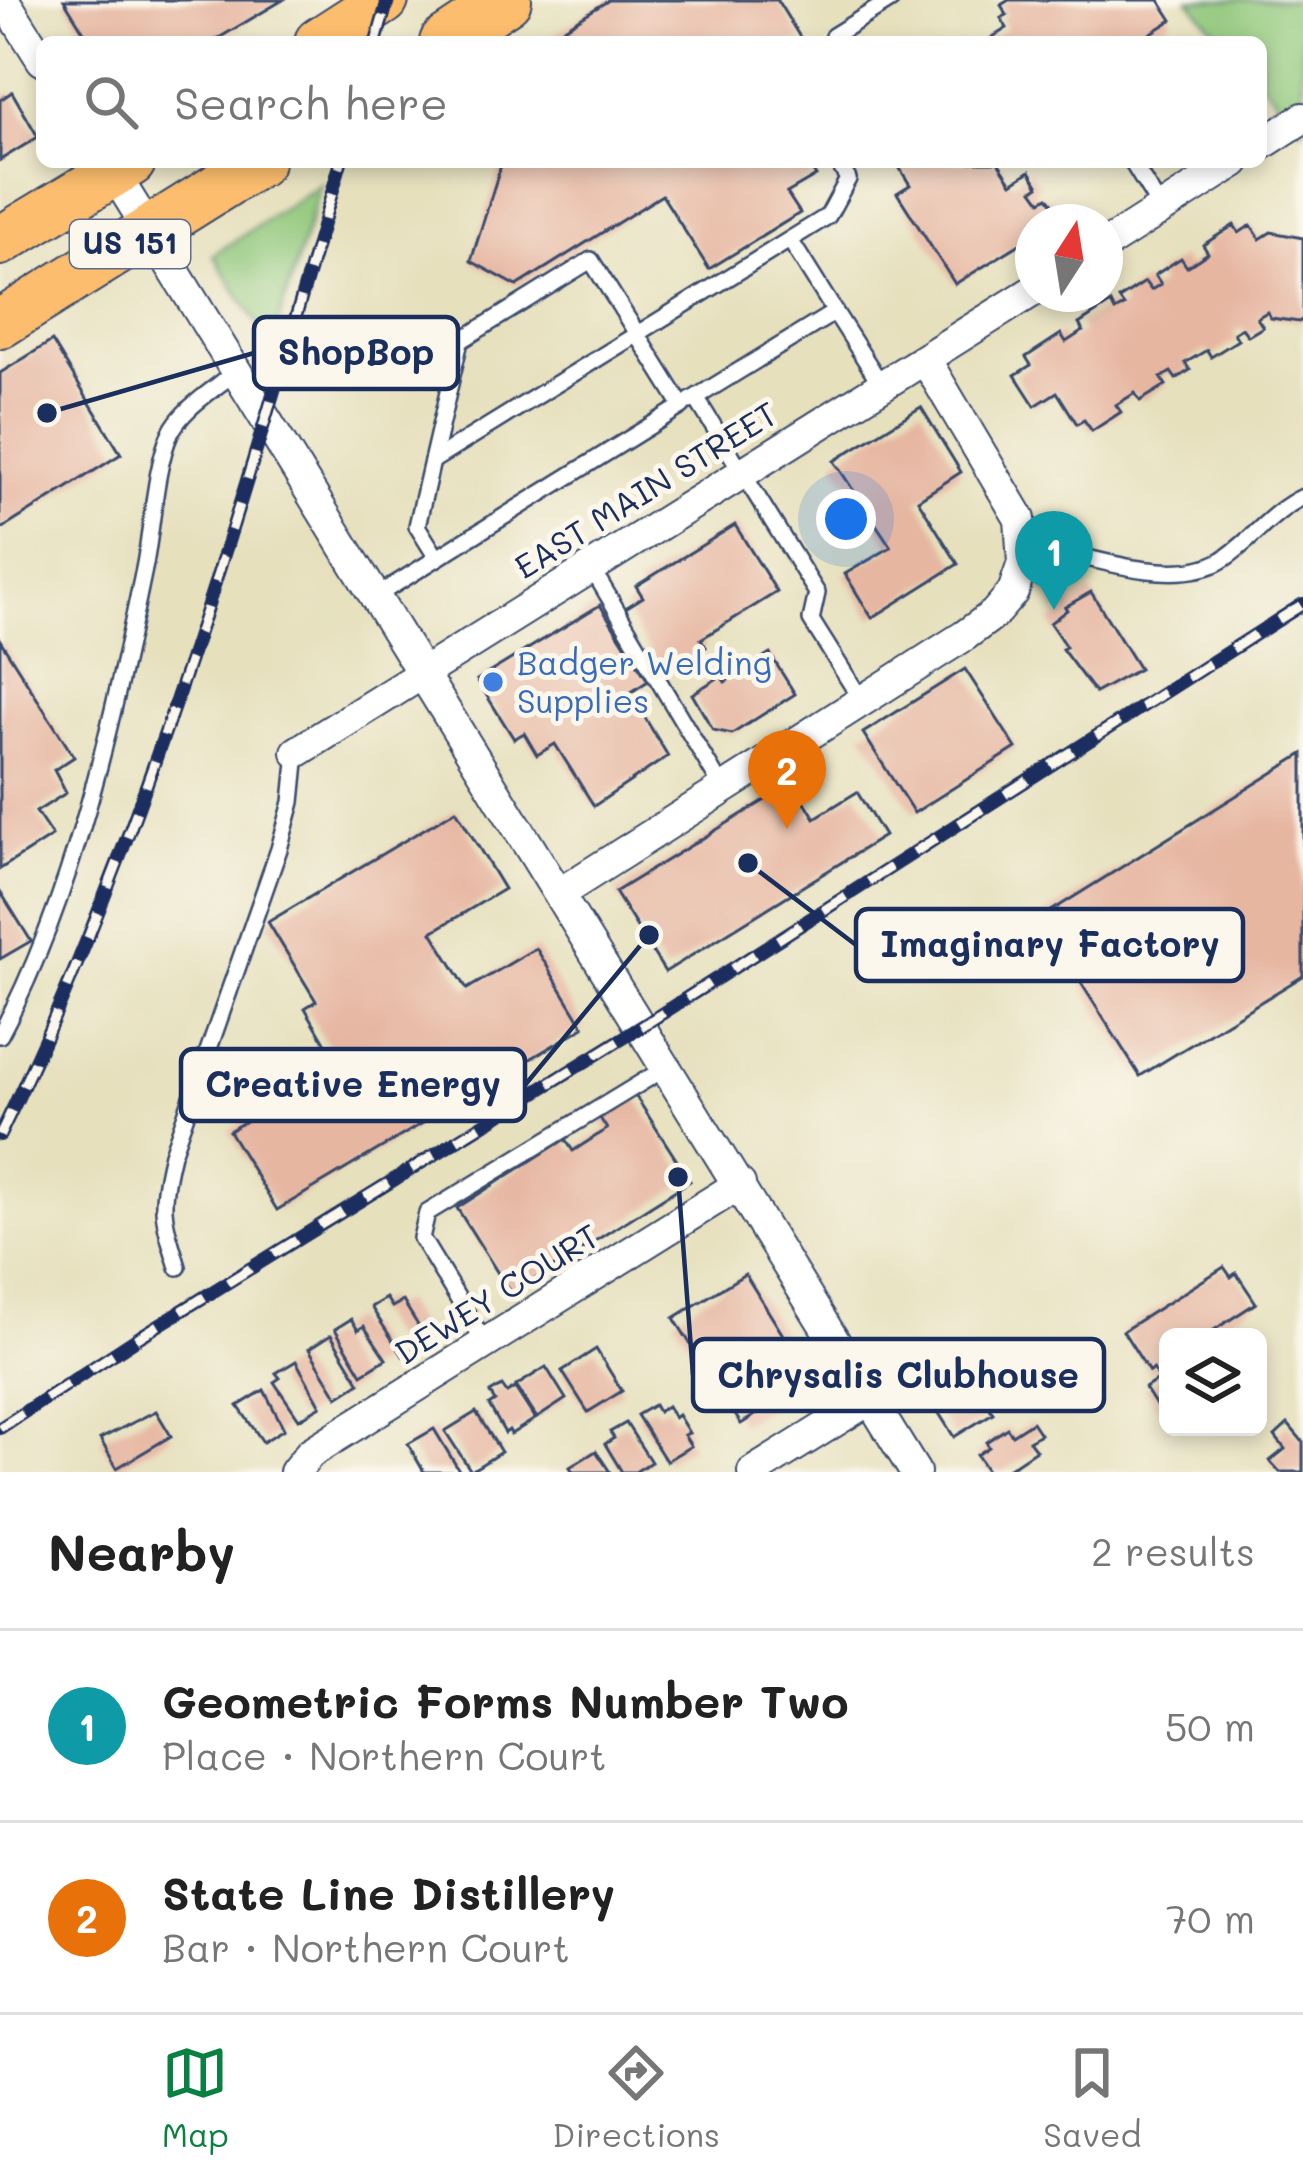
<!DOCTYPE html>
<meta charset="utf-8">
<style>
body{margin:0;font-family:Mali,sans-serif;background:#f2f2f2;color:#222}
.controls{position:absolute;right:36px;bottom:36px;display:grid;overflow:hidden;border-radius:18px;box-shadow:0 6px 18px #0003}
.controls button{width:108px;height:108px;display:grid;place-items:center;padding:0;border:0;border-bottom:3px solid #e0e0e0;background:#fff;color:#222;font:60px sans-serif}
.compass{position:absolute;left:1015px;top:204px;width:108px;height:108px;border-radius:50%;background:#fff;box-shadow:0 6px 18px #0003;rotate:12deg}
.you{position:absolute;left:846px;top:519px;width:42px;height:42px;margin:-30px;border:9px solid #fff;border-radius:50%;background:#1a73e8;box-shadow:0 0 0 18px #1a73e833}
.badge{display:grid;place-items:center;width:78px;height:78px;border-radius:50%;background:#0b8043;color:#fff;font-size:39px;font-weight:700}
.pin{position:absolute;translate:-50% -99px;filter:drop-shadow(0 3px 6px #0008)}
.pin::after{content:'';position:absolute;top:63px;width:42px;height:36px;background:inherit;clip-path:polygon(0 0,100% 0,50% 100%)}
.list{margin:0;padding:0;list-style:none}
h2{display:flex;justify-content:space-between;align-items:center;height:156px;margin:0;padding:0 48px;font-size:51px}
h2 small{font-size:39px;font-weight:400;color:#767676}
.list li{display:grid;grid-template-columns:78px 1fr auto;gap:36px;align-items:center;box-sizing:border-box;height:192px;padding:0 48px;border-top:3px solid #e0e0e0}
.list b{display:block;font-size:45px;white-space:nowrap}
.list p{margin:0;font-size:39px;white-space:nowrap;color:#767676}
.list em{font-size:39px;font-style:normal;color:#767676}
.icon{flex:none;width:66px;height:66px;fill:none;stroke:currentColor;stroke-width:2;stroke-linecap:round;stroke-linejoin:round}
.map{position:relative;flex:none;width:1303px;height:1472px;overflow:hidden}
.search{position:absolute;background:#fff;box-shadow:0 6px 18px #0003;left:36px;right:36px;top:36px;height:132px;display:flex;align-items:center;gap:30px;box-sizing:border-box;padding:0 42px;border-radius:18px;color:#767676;font-size:45px}
.sheet{height:540px;background:#fff}
nav{display:flex;justify-content:space-around;align-items:center;box-sizing:border-box;height:168px;border-top:3px solid #e0e0e0;background:#fff;font-size:33px;color:#767676}
nav a{display:grid;justify-items:center;gap:6px}
nav .on{color:#0b8043}
.map>svg:first-child{display:block}
.green{fill:#91c87b;stroke:#567c6c;stroke-width:3}
.building{fill:#e6b6a0}
.lines{fill:none;stroke-linecap:round;stroke-linejoin:round}
.service-casing{stroke:#394a6c;stroke-width:20}
.minor-casing{stroke:#394a6c;stroke-width:34}
.primary-casing{stroke:#394a6c;stroke-width:52}
.service{stroke:#fff;stroke-width:15}
.minor{stroke:#fff;stroke-width:30}
.primary{stroke:#fcbd6e;stroke-width:48}
.rail-casing{stroke:#1b2f5e;stroke-width:14}
.rail{stroke:#fbf7ec;stroke-width:9;stroke-dasharray:27;stroke-linecap:butt}
.shop-dot{fill:#3f7fe0;stroke:#fbf7ec;stroke-width:4.5}
.labels{text-anchor:middle;stroke-width:10;stroke-linejoin:round;paint-order:stroke}
.shield{fill:#fbf7ec;stroke:#5e6b89;stroke-width:3}
.shield-label{font-size:30px;font-weight:bold;fill:#1b2f5e}
.street-label{font-size:33px;fill:#1b2f5e;stroke:#fbf7ec}
.shop-label{font-size:33px;fill:#366cbe;stroke:#fbf7ec;text-anchor:start}
.leader{fill:none;stroke:#1b2f5e;stroke-width:4.5}
.callout-dot{fill:#1b2f5e;stroke:#fbf7ec;stroke-width:4.5}
.callout{fill:#fbf7ec;stroke:#1b2f5e;stroke-width:4.5}
.callout-label{font-size:36px;text-anchor:middle;font-weight:bold;fill:#1b2f5e}
</style>
<div class="map">
<svg width="1303" height="1472" viewBox="0 0 1303 1472">
<rect width="100%" height="100%" fill="#fbf7ec"/>
<filter id="ink" filterUnits="userSpaceOnUse"><feTurbulence type="fractalNoise" baseFrequency=".00833" numOctaves="2"/><feDisplacementMap in="SourceGraphic" scale="24" xChannelSelector="R" yChannelSelector="G"/><feConvolveMatrix kernelMatrix="1 2 1 2 8 2 1 2 1" color-interpolation-filters="sRGB"/></filter>
<filter id="wash" filterUnits="userSpaceOnUse"><feTurbulence type="fractalNoise" baseFrequency=".004" numOctaves="4" result="noise"/><feDisplacementMap in="SourceGraphic" scale="48" xChannelSelector="R" yChannelSelector="G"/><feGaussianBlur stdDeviation="2.7" result="paint"/><feColorMatrix in="noise" values="0 0 0 0 0 0 0 0 0 0 0 0 0 0 0 0 0 1.4 0 .05"/><feComposite in="paint" operator="in"/></filter>
<g filter="url(#wash)">
<rect width="100%" height="100%" fill="#e6e0bd"/>
<g class="green">
<polygon points="1189,0 1303,0 1303,129 1261,82 1261,42 1226,42"/>
<polygon points="321,184 271,345 213,255"/>
</g>
<g id="blocks">
<g class="building">
<polygon points="64,0 283,0 212,42 90,42"/>
<polygon points="609,0 777,0 803,42 542,42"/>
<polygon points="1009,0 1159,0 1172,20 1137,42 985,42 1007,28 1001,18 1007,15 1001,5"/>
<polygon points="12,92 38,137 0,160 0,100"/>
<polygon points="502,162 807,162 816,176 787,193 800,213 709,269 662,195 517,286 471,261"/>
<polygon points="896,162 998,162 1012,183 1030,171 1039,186 1033,190 1041,201 1048,197 1058,211 1051,215 1056,222 1033,222 1033,236 955,284 897,193 910,185"/>
<polygon points="1234,225 1239,233 1251,225 1260,239 1271,232 1303,238 1303,319 1299,322 1271,318 1267,312 1257,318 1263,327 1248,336 1242,328 1234,333 1238,340 1211,357 1207,350 1185,363 1190,370 1176,379 1171,372 1161,378 1166,385 1140,401 1135,393 1116,405 1121,412 1092,431 1084,420 1077,424 1057,392 1035,406 1015,375 1031,365 1026,357 1061,334 1066,342 1083,331 1079,324 1111,303 1115,311 1124,306 1119,299 1145,282 1151,290 1161,284 1155,275 1181,258 1187,267 1208,253 1203,245"/>
<polygon points="52,341 121,454 0,530 0,373"/>
<polygon points="921,407 961,472 918,500 958,564 872,618 845,574 891,547 834,461"/>
<polygon points="735,525 777,592 701,639 706,647 663,673 624,609 643,597 636,586"/>
<polygon points="1091,592 1139,669 1095,693 1062,649 1066,647 1050,623 1067,610 1065,607"/>
<polygon points="600,605 648,681 630,693 668,756 594,806 555,744 537,755 524,733 514,739 477,680"/>
<polygon points="0,640 74,757 54,770 66,793 36,812 52,836 0,869"/>
<polygon points="770,654 795,694 732,734 713,730 692,694 721,676 725,682"/>
<polygon points="965,669 1016,748 914,813 863,733"/>
<polygon points="1303,754 1303,976 1140,1076 1040,918"/>
<polygon points="793,783 815,818 857,792 884,836 665,972 615,892"/>
<polygon points="456,810 504,889 432,932 467,989 536,948 584,1027 277,1210 229,1131 339,1066 305,1008 316,1001 268,922"/>
<polygon points="0,891 31,941 0,959"/>
<polygon points="635,1095 690,1181 511,1294 457,1208 565,1139 573,1151 607,1129 600,1118"/>
<polygon points="1224,1267 1231,1277 1236,1273 1256,1303 1203,1337 1168,1337 1168,1424 1145,1388 1159,1379 1153,1369 1149,1372 1123,1331"/>
<polygon points="745,1274 811,1380 741,1424 674,1318"/>
<polygon points="386,1298 392,1307 403,1301 424,1335 421,1338 424,1343 403,1356 371,1307"/>
<polygon points="351,1319 358,1330 364,1326 386,1359 362,1374 335,1329"/>
<polygon points="331,1335 360,1383 338,1397 309,1349"/>
<polygon points="596,1349 622,1391 588,1412 562,1371"/>
<polygon points="296,1361 321,1406 299,1419 274,1382 280,1378 276,1373"/>
<polygon points="546,1367 566,1399 537,1418 516,1386"/>
<polygon points="988,1379 995,1392 984,1399 993,1413 954,1437 937,1410"/>
<polygon points="502,1386 507,1393 515,1388 535,1419 511,1434 509,1430 505,1433 489,1405 495,1401 490,1393"/>
<polygon points="264,1390 284,1429 263,1442 238,1406"/>
<polygon points="654,1405 658,1412 667,1406 674,1418 678,1415 689,1433 684,1435 691,1446 666,1461 637,1415"/>
<polygon points="156,1411 171,1436 117,1468 100,1439"/>
<polygon points="476,1412 501,1452 471,1471 445,1431"/>
<polygon points="1032,1422 1040,1434 1029,1441 1036,1450 1003,1472 988,1472 977,1455 989,1447 986,1442 1007,1428 1012,1435"/>
<polygon points="626,1423 651,1462 635,1472 622,1472 605,1444 614,1438 610,1432"/>
<polygon points="1288,1424 1303,1442 1303,1472 1280,1472 1270,1461 1285,1449 1275,1436"/>
<polygon points="434,1429 460,1472 424,1472 408,1444"/>
<polygon points="596,1451 610,1472 573,1472 570,1467"/>
</g>
</g>
</g>
<g filter="url(#ink)">
<use href="#blocks" fill-opacity="0" stroke="#394a6c" stroke-width="3"/>
<g class="lines">
<g class="service-casing">
<g id="service">
<polyline points="837,42 833,36 891,0"/>
<polyline points="1132,162 1161,209"/>
<polyline points="790,240 835,312"/>
<polyline points="696,398 817,593 811,620 862,701"/>
<polyline points="690,401 835,312 882,386"/>
<polyline points="432,461 417,526 437,558"/>
<path d="M1021 541C1076 553 1172 590 1222 560 1252 541 1271 512 1303 497"/>
<polyline points="591,567 723,789"/>
<polyline points="376,596 682,406 591,260 460,341 432,461 828,216 848,179 838,162"/>
<path d="M0 1035C73 899 113 720 144 569 152 531 155 467 170 434 182 408 214 390 236 371"/>
<path d="M178 1267C162 1216 159 1206 172 1154L279 849 292 802 297 752"/>
<polyline points="485,1343 421,1238 427,1213 667,1067"/>
</g>
</g>
<g class="minor-casing">
<g id="minor">
<polyline points="4,0 42,60"/>
<polyline points="1261,145 1303,118"/>
<polyline points="107,162 915,1472"/>
<polyline points="1105,245 1235,162"/>
<polyline points="297,752 1033,291"/>
<polyline points="560,893 964,636 994,614 1013,592 1023,563 1020,519 925,359"/>
<polyline points="295,1472 310,1453 740,1184"/>
<polyline points="753,1472 869,1400"/>
</g>
</g>
<g class="primary-casing">
<g id="primary">
<polyline points="319,42 384,0"/>
<polyline points="444,42 507,0"/>
<polyline points="0,241 131,162"/>
<polyline points="0,324 259,162"/>
</g>
</g>
<use href="#service" class="service"/>
<use href="#minor" class="minor"/>
<use href="#primary" class="primary"/>
<g class="rail-casing">
<g id="rail">
<polyline points="376,42 388,0"/>
<path d="M0 1135C151 826 245 491 341 162"/>
<polyline points="0,1428 141,1336 641,1027 1303,604"/>
</g>
</g>
<use href="#rail" class="rail"/>
</g>
</g>
<circle class="shop-dot" cx="493" cy="682" r="12"/>
<g class="labels">
<rect class="shield" x="70" y="220" width="120" height="48" rx="9"/>
<g class="shield-label">
<text x="130" y="254">US 151</text>
</g>
<g class="street-label">
<text transform="translate(646 490) rotate(-32)" y="12">EAST MAIN STREET</text>
<text transform="translate(497 1294) rotate(-32)" y="12">DEWEY COURT</text>
</g>
<g class="shop-label">
<text x="517" y="675">Badger Welding<tspan x="517" dy="38">Supplies</tspan></text>
</g>
</g>
<path class="leader" d="M47 413L254 353M748 863L856 945M649 935L525 1085M678 1177L693 1375"/>
<g class="callout-dot">
<circle cx="47" cy="413" r="12"/>
<circle cx="748" cy="863" r="12"/>
<circle cx="649" cy="935" r="12"/>
<circle cx="678" cy="1177" r="12"/>
</g>
<g class="callout">
<rect x="254" y="317" width="204" height="72" rx="12"/>
<rect x="856" y="909" width="387" height="72" rx="12"/>
<rect x="181" y="1049" width="344" height="72" rx="12"/>
<rect x="693" y="1339" width="411" height="72" rx="12"/>
</g>
<g class="callout-label">
<text x="356" y="365">ShopBop</text>
<text x="1050" y="957">Imaginary Factory</text>
<text x="353" y="1097">Creative Energy</text>
<text x="898" y="1388">Chrysalis Clubhouse</text>
</g>
</svg>
<div class="controls">
<button><svg class="icon" aria-label="layers" viewBox="0 0 24 24"><path d="M12 4l9 5-9 5-9-5zM3 14l9 5 9-5"/></svg></button>
</div>
<svg class="compass" viewBox="-18 -18 36 36"><path d="M0-13l5 13h-10z" fill="#e53935"/><path d="M0 13l5-13h-10z" fill="#767676"/></svg>
<div class="you"></div>
<div class="pin badge" style="left:1054px;top:610px;background:#0f9aa8">1</div>
<div class="pin badge" style="left:787px;top:829px;background:#e8710a">2</div>
<div class="search"><svg class="icon" aria-label="search" viewBox="0 0 24 24"><circle cx="10" cy="10" r="6"/><path d="M15 15l6 6"/></svg>Search here</div>
</div>
<section class="sheet">
<h2>Nearby<small>2 results</small></h2>
<ul class="list">
<li><span class="badge" style="background:#0f9aa8">1</span><div><b>Geometric Forms Number Two</b><p>Place · Northern Court</p></div><em>50 m</em></li>
<li><span class="badge" style="background:#e8710a">2</span><div><b>State Line Distillery</b><p>Bar · Northern Court</p></div><em>70 m</em></li>
</ul>
</section>
<nav>
<a class="on"><svg class="icon" aria-label="map" viewBox="0 0 24 24"><path d="M3 6l6-2 6 2 6-2v14l-6 2-6-2-6 2zM9 4v14M15 6v14"/></svg>Map</a>
<a><svg class="icon" aria-label="directions" viewBox="0 0 24 24"><path d="M12 3l9 9-9 9-9-9zM9 14v-3h6M13 9l2 2-2 2"/></svg>Directions</a>
<a><svg class="icon" aria-label="saved" viewBox="0 0 24 24"><path d="M7 4h10v16l-5-4-5 4z"/></svg>Saved</a>
</nav>
